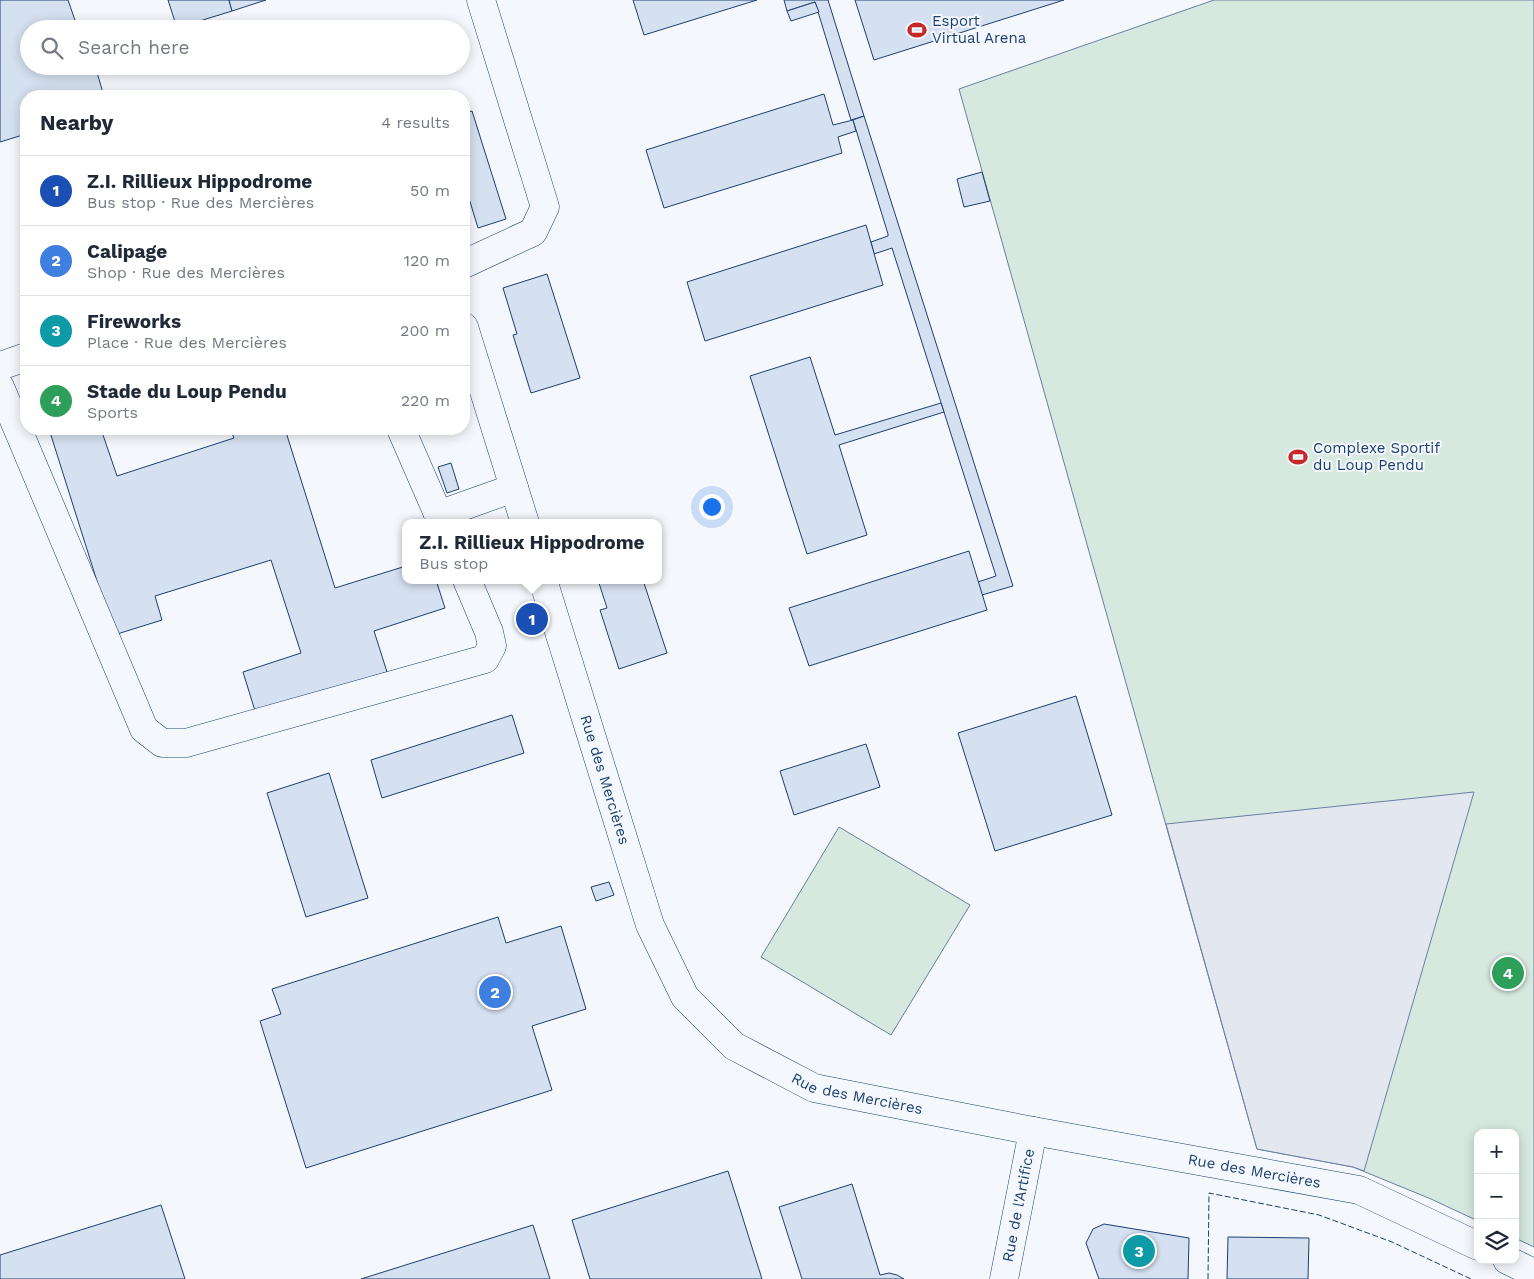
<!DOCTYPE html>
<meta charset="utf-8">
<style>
body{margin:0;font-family:"Work Sans",sans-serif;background:#f6f6f7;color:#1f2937}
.controls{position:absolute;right:15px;bottom:15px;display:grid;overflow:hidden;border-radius:10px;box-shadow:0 2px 12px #0003}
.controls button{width:45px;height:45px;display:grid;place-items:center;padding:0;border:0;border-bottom:1px solid #e0e1e3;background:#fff;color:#1f2937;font:25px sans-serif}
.you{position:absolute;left:711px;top:506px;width:18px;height:18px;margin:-12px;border:4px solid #fff;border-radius:50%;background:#1a73e8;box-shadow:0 0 0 8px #1a73e833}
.badge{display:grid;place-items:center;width:32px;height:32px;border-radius:50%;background:#1a73e8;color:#fff;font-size:16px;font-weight:700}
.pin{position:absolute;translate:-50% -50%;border:2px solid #fff;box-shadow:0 1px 5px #0006}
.popup{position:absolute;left:402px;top:519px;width:260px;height:65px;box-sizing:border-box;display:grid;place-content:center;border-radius:10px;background:#fff;filter:drop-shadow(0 1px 4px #0005);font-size:16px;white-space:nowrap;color:#747a83}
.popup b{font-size:19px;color:#1f2937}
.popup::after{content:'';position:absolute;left:50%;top:100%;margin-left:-10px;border:10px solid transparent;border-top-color:#fff}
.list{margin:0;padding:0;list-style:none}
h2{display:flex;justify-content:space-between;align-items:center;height:65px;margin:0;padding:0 20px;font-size:21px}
h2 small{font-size:16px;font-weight:400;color:#747a83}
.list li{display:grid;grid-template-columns:32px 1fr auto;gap:15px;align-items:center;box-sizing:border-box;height:70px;padding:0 20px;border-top:1px solid #e0e1e3}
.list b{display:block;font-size:19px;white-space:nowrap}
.list p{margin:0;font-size:16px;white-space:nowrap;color:#747a83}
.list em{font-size:16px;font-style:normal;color:#747a83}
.icon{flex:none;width:28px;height:28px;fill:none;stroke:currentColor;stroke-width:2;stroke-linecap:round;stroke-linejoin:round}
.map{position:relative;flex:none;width:1534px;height:1279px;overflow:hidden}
.search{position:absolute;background:#fff;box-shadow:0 2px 12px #0003;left:20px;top:20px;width:450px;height:55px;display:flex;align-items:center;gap:12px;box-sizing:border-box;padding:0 18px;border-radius:28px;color:#747a83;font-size:19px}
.panel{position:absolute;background:#fff;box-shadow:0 2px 12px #0003;left:20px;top:90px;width:450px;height:345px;border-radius:20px}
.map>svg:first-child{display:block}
.green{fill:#d7e8df;stroke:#687fa3}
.parking{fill:#e3e8f0;stroke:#687fa3}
.building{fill:#d5e0f0;stroke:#1d3f73}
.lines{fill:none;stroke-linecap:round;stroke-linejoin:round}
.minor-casing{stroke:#1d3f73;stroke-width:29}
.minor{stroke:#f4f7fb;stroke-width:28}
.fence{stroke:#1d3f73;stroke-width:1;stroke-dasharray:6 2.5;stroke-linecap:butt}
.labels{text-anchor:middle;stroke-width:4;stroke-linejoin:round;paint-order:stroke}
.poi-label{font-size:15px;fill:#1d3f73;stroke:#f4f7fb;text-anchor:start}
.street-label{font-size:15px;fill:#1d3f73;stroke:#f4f7fb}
</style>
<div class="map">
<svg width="1534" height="1279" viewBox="0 0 1534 1279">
<rect width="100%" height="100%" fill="#f4f7fb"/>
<g class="green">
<polygon points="1214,0 1534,0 1534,1247 1515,1238 1515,1133 1478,1133 1478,1221 1431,1199 1353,1167 1257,1149 959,89"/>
<polygon points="839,827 970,905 891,1035 761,957"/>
</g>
<polygon class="parking" points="1474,792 1364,1171 1353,1167 1257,1149 1166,824"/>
<g class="building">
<polygon points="0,0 68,0 78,29 29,29 29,66 95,66 104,96 26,96 26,134 0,142"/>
<polygon points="168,0 229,0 232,11 177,28"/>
<polygon points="229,0 266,0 232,11"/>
<polygon points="633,0 757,0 644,35"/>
<polygon points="784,0 828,0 864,116 851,120 815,2 787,11"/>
<polygon points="855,0 1064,0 874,60"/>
<polygon points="815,2 819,12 791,21 787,11"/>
<polygon points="824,94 833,125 853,120 856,131 838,137 842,153 664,208 646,150"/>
<polygon points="472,111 506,219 478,228 464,182 464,114"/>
<polygon points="864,116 1013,586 999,590 982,595 978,582 996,576 892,248 874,254 871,242 888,236 888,234 853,120"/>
<polygon points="982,172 990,201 964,207 957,179"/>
<polygon points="866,225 883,285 705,341 687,282"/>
<polygon points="547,274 580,378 531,393 513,335 517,334 503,288"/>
<polygon points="810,357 835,435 941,403 944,412 839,445 867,535 807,554 750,376"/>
<polygon points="49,429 101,429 117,476 234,438 230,429 285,429 335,588 406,566 406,580 436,580 445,608 374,631 387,672 256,714 243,672 301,653 271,560 155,596 162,620 114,635"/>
<polygon points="451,463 459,489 447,493 438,467"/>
<polygon points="969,551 987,610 809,666 789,608"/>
<polygon points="598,580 643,580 667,653 619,669 600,610 607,608"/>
<polygon points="1076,696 1112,815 995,851 958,733"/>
<polygon points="512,715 524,753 382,798 371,760"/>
<polygon points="866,744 880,787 794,815 780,771"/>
<polygon points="329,773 368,898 306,917 267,793"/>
<polygon points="609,882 614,895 596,901 591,887"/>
<polygon points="498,917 506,943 561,926 586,1009 532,1026 552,1090 306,1168 260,1021 281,1014 272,989"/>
<polygon points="728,1171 762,1279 590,1279 572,1220"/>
<polygon points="852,1184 880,1275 889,1273 897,1275 904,1279 802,1279 779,1207"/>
<polygon points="161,1205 185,1279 0,1279 0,1255"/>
<polygon points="1104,1224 1189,1238 1188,1279 1099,1279 1086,1243 1093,1229"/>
<polygon points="533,1225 550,1279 361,1279"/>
<polygon points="1228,1237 1309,1238 1308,1279 1227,1279"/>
</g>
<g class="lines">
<g class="minor-casing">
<g id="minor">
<polyline points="464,264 533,232 545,207 481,0"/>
<polyline points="464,327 525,523"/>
<polyline points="0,366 26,357"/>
<polyline points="0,387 144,729 162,743 186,743 485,659 492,646 489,632 467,580"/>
<polyline points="401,429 442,523"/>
<polyline points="438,515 514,488"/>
<path id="s1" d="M543 580 650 925 685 997 734 1046 814 1088 1033 1131 1359 1190 1478 1246"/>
<polyline points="1507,1260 1534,1273"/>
<path id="s2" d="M1004 1279 1033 1131"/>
</g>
</g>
<use href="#minor" class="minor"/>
<polyline class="fence" points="1208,1279 1209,1193 1319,1215 1392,1242 1471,1279"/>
</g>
<defs>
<g id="stadium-bare" transform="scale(1.5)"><path d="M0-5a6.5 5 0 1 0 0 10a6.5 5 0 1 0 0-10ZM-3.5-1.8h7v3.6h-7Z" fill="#c62828" stroke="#f4f7fb" stroke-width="2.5" paint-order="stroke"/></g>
</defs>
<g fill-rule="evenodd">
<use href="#stadium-bare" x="917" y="30"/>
<use href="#stadium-bare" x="1298" y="457"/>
</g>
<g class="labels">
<g class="poi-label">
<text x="932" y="26">Esport<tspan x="932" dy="17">Virtual Arena</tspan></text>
<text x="1313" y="453">Complexe Sportif<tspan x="1313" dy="17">du Loup Pendu</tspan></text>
</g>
<g class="street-label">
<text dy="5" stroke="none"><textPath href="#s1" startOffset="209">Rue des Mercières</textPath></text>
<text dy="5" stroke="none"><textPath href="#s1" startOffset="644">Rue des Mercières</textPath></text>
<text dy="5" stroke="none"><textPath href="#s1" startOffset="1049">Rue des Mercières</textPath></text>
<text dy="5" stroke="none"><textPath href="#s2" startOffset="75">Rue de l'Artifice</textPath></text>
</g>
</g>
</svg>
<div class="controls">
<button>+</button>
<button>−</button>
<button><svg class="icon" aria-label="layers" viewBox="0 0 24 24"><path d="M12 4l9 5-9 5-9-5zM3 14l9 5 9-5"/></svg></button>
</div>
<div class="you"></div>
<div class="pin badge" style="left:532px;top:619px;background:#1a4fb4">1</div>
<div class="popup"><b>Z.I. Rillieux Hippodrome</b>Bus stop</div>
<div class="pin badge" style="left:495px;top:992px;background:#3f7fe0">2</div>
<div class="pin badge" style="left:1139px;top:1251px;background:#0f9aa8">3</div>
<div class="pin badge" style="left:1508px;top:973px;background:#2e9e5b">4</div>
<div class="search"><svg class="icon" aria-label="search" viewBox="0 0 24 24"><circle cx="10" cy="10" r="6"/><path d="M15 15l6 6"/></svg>Search here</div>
<section class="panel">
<h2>Nearby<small>4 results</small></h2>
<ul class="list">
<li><span class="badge" style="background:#1a4fb4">1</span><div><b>Z.I. Rillieux Hippodrome</b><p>Bus stop · Rue des Mercières</p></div><em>50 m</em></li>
<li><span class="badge" style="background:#3f7fe0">2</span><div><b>Calipage</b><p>Shop · Rue des Mercières</p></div><em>120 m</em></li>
<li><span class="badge" style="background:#0f9aa8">3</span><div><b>Fireworks</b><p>Place · Rue des Mercières</p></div><em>200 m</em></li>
<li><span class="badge" style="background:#2e9e5b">4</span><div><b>Stade du Loup Pendu</b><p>Sports</p></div><em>220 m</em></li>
</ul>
</section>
</div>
